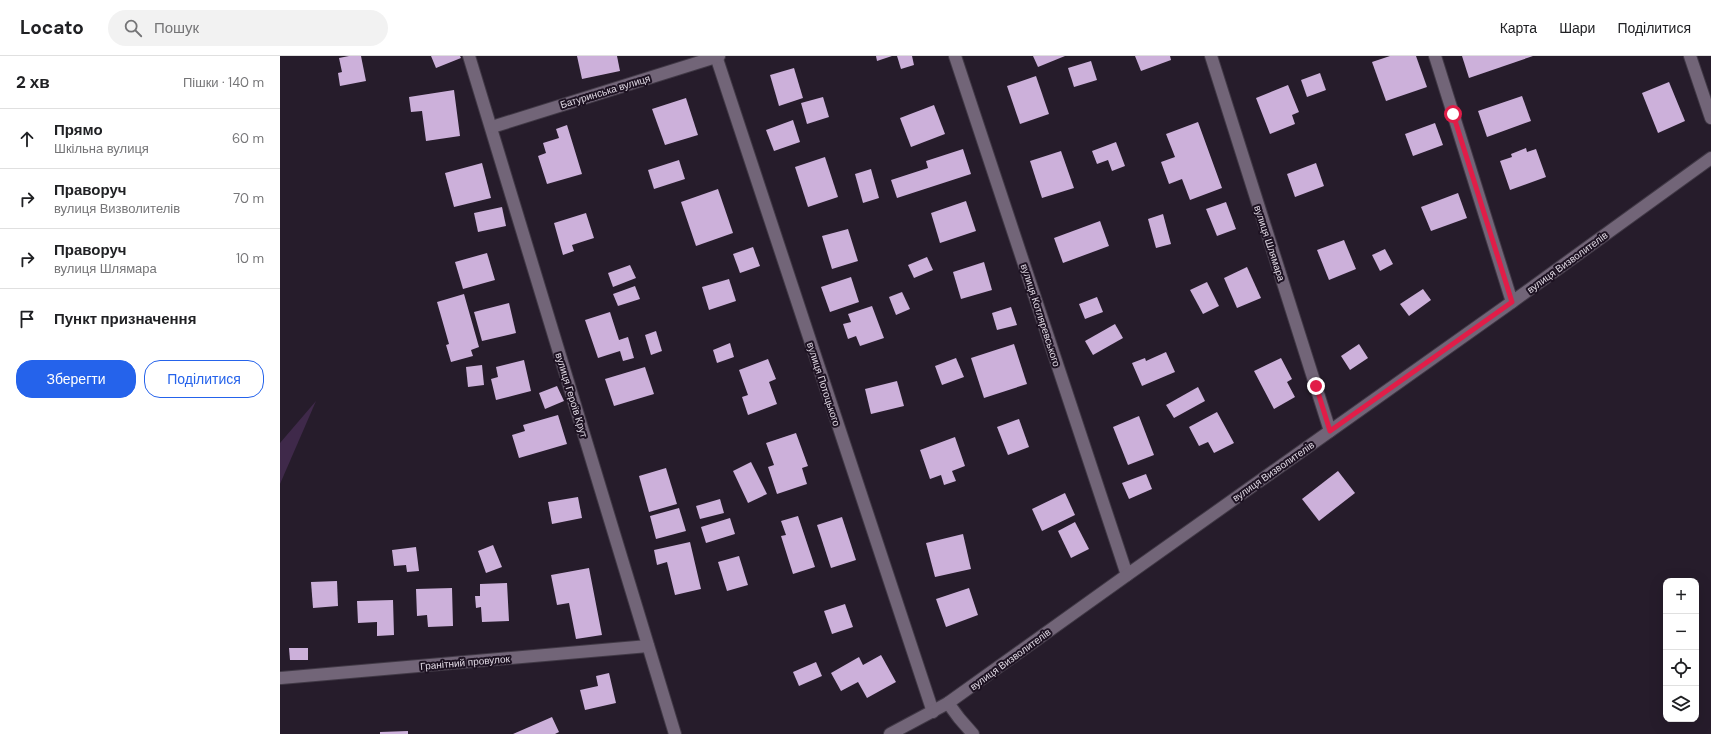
<!DOCTYPE html>
<html lang="uk">
<meta charset="utf-8">
<style>
body{margin:0;font-family:"DM Sans",sans-serif;background:#f2f2f2;color:#202124}
.controls{position:absolute;right:12px;bottom:12px;display:grid;overflow:hidden;border-radius:8px;box-shadow:0 4px 16px #0002}
.controls button{width:36px;height:36px;display:grid;place-items:center;padding:0;border:0;border-bottom:1px solid #e0e0e0;background:#fff;color:#202124;font:20px sans-serif}
.stop{position:absolute;width:12px;height:12px;margin:-9px;border:3px solid #e11d48;border-radius:50%;background:#fff}
.stop.end{background:#e11d48;border-color:#fff;box-shadow:0 1px 4px #0008}
.list{margin:0;padding:0;list-style:none}
h2{display:flex;justify-content:space-between;align-items:center;height:52px;margin:0;padding:0 16px;font-size:17px}
h2 small{font-size:13px;font-weight:400;color:#757577}
.list li{display:grid;grid-template-columns:26px 1fr auto;gap:12px;align-items:center;box-sizing:border-box;height:60px;padding:0 16px;border-top:1px solid #e0e0e0}
.list b{display:block;font-size:15px;white-space:nowrap}
.list p{margin:0;font-size:13px;white-space:nowrap;color:#757577}
.list em{font-size:13px;font-style:normal;color:#757577}
.actions{display:flex;gap:8px;padding:12px 16px}
.actions a{flex:1;padding:9px 0;border:1px solid #2563eb;border-radius:16px;text-align:center;font-size:14px;color:#2563eb}
.actions .main{background:#2563eb;color:#fff}
.icon{flex:none;width:22px;height:22px;fill:none;stroke:currentColor;stroke-width:2;stroke-linecap:round;stroke-linejoin:round}
.map{position:relative;flex:none;width:1431px;height:678px;overflow:hidden}
header{display:flex;align-items:center;gap:24px;box-sizing:border-box;height:56px;padding:0 20px;background:#fff;border-bottom:1px solid #e0e0e0}
header strong{font-size:19px}
nav{display:flex;gap:22px;margin-inline-start:auto;font-size:14px}
.search{width:280px;height:36px;background:#f2f2f2;display:flex;align-items:center;gap:10px;box-sizing:border-box;padding:0 14px;border-radius:22px;color:#757577;font-size:15px}
main{display:flex}
aside{flex:1;background:#fff}
.map>svg:first-child{display:block}
.green{fill:#3f294a}
.building{fill:#ccb0da}
.lines{fill:none;stroke-linecap:round;stroke-linejoin:round}
.street-casing{stroke:#413946;stroke-width:14}
.secondary-casing{stroke:#413946;stroke-width:14}
.street{stroke:#726578;stroke-width:12}
.secondary{stroke:#726578;stroke-width:12}
.route{stroke:#e11d48;stroke-width:5}
.labels{text-anchor:middle;stroke-width:4;stroke-linejoin:round;paint-order:stroke}
.street-label{font-size:10px;fill:#e0d9e4;stroke:#1d1222}
</style>
<header>
<strong>Locato</strong>
<div class="search"><svg class="icon" aria-label="search" viewBox="0 0 24 24"><circle cx="10" cy="10" r="6"/><path d="M15 15l6 6"/></svg>Пошук</div>
<nav><a>Карта</a><a>Шари</a><a>Поділитися</a></nav>
</header>
<main>
<aside>
<h2>2 хв<small>Пішки · 140 m</small></h2>
<ul class="list">
<li><svg class="icon" aria-label="ahead" viewBox="0 0 24 24"><path d="M12 20V5M6 11l6-6 6 6"/></svg><div><b>Прямо</b><p>Шкільна вулиця</p></div><em>60 m</em></li>
<li><svg class="icon" aria-label="right" viewBox="0 0 24 24"><path d="M7 20v-9h11M14 6l5 5-5 5"/></svg><div><b>Праворуч</b><p>вулиця Визволителів</p></div><em>70 m</em></li>
<li><svg class="icon" aria-label="right" viewBox="0 0 24 24"><path d="M7 20v-9h11M14 6l5 5-5 5"/></svg><div><b>Праворуч</b><p>вулиця Шлямара</p></div><em>10 m</em></li>
<li><svg class="icon" aria-label="arrive" viewBox="0 0 24 24"><path d="M6 21V4h12l-3 4 3 4H6"/></svg><div><b>Пункт призначення</b></div></li>
</ul>
<div class="actions"><a class="main">Зберегти</a><a>Поділитися</a></div>
</aside>
<div class="map">
<svg width="1431" height="678" viewBox="0 0 1431 678">
<rect width="100%" height="100%" fill="#261c2b"/>
<polygon class="green" points="36,345 0,428 0,387"/>
<g class="building">
<polygon points="69,0 81,0 86,25 60,30 58,17 62,16 59,2"/>
<polygon points="151,0 180,0 181,2 156,12"/>
<polygon points="297,0 337,0 340,15 302,23"/>
<polygon points="596,0 612,0 597,5"/>
<polygon points="617,0 632,0 634,9 621,13"/>
<polygon points="753,0 785,0 758,11"/>
<polygon points="855,0 890,0 891,4 861,15"/>
<polygon points="1110,0 1136,0 1147,31 1106,45 1092,6"/>
<polygon points="1182,0 1253,0 1189,22"/>
<polygon points="811,5 817,24 794,31 788,12"/>
<polygon points="514,12 523,42 499,50 490,19"/>
<polygon points="1040,17 1046,34 1027,41 1021,24"/>
<polygon points="756,20 769,58 740,68 727,30"/>
<polygon points="1389,26 1405,65 1378,77 1362,37"/>
<polygon points="1008,29 1019,56 1012,59 1015,68 990,78 976,42"/>
<polygon points="174,34 180,80 146,85 142,55 131,56 129,41"/>
<polygon points="1242,40 1251,65 1207,81 1198,55"/>
<polygon points="543,41 549,61 527,68 521,47"/>
<polygon points="406,42 418,79 385,89 372,53"/>
<polygon points="654,49 665,78 631,91 620,62"/>
<polygon points="513,64 520,86 494,95 486,74"/>
<polygon points="918,66 942,132 910,144 902,123 889,128 881,106 895,101 886,78"/>
<polygon points="1155,67 1163,89 1133,100 1125,78"/>
<polygon points="287,69 302,118 267,128 258,100 266,97 263,87 279,82 276,73"/>
<polygon points="836,86 845,110 832,115 828,104 817,108 812,95"/>
<polygon points="1246,92 1247,96 1256,93 1266,121 1230,134 1220,105 1232,101 1231,98"/>
<polygon points="683,93 691,118 617,142 611,124 648,112 646,105"/>
<polygon points="781,95 794,132 762,142 750,105"/>
<polygon points="545,101 558,141 528,151 515,111"/>
<polygon points="399,104 405,123 374,133 368,114"/>
<polygon points="202,107 211,142 174,151 165,117"/>
<polygon points="1036,107 1044,130 1015,141 1007,118"/>
<polygon points="591,113 599,142 583,147 575,118"/>
<polygon points="438,133 453,177 416,190 401,146"/>
<polygon points="1178,137 1187,162 1151,175 1141,151"/>
<polygon points="686,145 696,175 660,187 651,157"/>
<polygon points="946,146 956,173 937,180 926,153"/>
<polygon points="222,151 226,170 198,176 194,157"/>
<polygon points="306,157 314,182 292,189 294,195 283,199 274,167"/>
<polygon points="883,158 891,188 876,192 868,163"/>
<polygon points="820,165 829,190 783,207 774,182"/>
<polygon points="568,173 578,205 552,213 542,180"/>
<polygon points="1064,184 1076,213 1049,224 1037,194"/>
<polygon points="473,191 480,210 460,217 453,198"/>
<polygon points="1105,193 1113,208 1100,215 1092,199"/>
<polygon points="207,197 215,224 183,233 175,206"/>
<polygon points="647,201 653,214 634,222 628,209"/>
<polygon points="704,206 712,234 681,243 673,216"/>
<polygon points="350,209 356,222 333,231 328,217"/>
<polygon points="967,211 981,242 957,252 944,222"/>
<polygon points="571,221 579,246 550,256 541,231"/>
<polygon points="449,223 456,245 429,254 422,231"/>
<polygon points="927,226 939,250 923,258 910,234"/>
<polygon points="355,230 360,243 338,250 333,238"/>
<polygon points="1143,233 1151,244 1129,260 1120,248"/>
<polygon points="622,236 630,253 616,259 609,241"/>
<polygon points="184,238 199,291 191,294 193,300 171,306 166,289 169,288 157,246"/>
<polygon points="817,241 823,256 805,263 799,248"/>
<polygon points="229,247 236,277 202,285 194,256"/>
<polygon points="592,250 604,282 580,290 576,280 568,283 563,268 571,266 568,258"/>
<polygon points="731,251 737,269 717,274 712,257"/>
<polygon points="330,256 339,284 348,281 354,302 343,305 340,295 318,302 305,264"/>
<polygon points="835,268 843,282 813,299 805,285"/>
<polygon points="376,275 382,295 371,299 365,279"/>
<polygon points="450,287 454,301 437,307 433,294"/>
<polygon points="734,288 747,328 704,342 691,302"/>
<polygon points="1079,288 1088,302 1070,314 1061,300"/>
<polygon points="886,296 895,316 862,330 852,307 865,302 866,305"/>
<polygon points="676,302 684,321 662,329 655,310"/>
<polygon points="1001,302 1012,323 1007,326 1015,341 994,353 974,315"/>
<polygon points="488,303 496,323 489,326 497,348 468,359 462,341 468,339 459,314"/>
<polygon points="244,304 251,335 216,344 211,323 218,321 216,311"/>
<polygon points="202,309 204,329 188,331 186,311"/>
<polygon points="365,311 374,338 334,350 325,323"/>
<polygon points="617,325 624,350 591,358 585,333"/>
<polygon points="277,330 284,345 265,353 259,337"/>
<polygon points="918,331 925,345 894,362 886,349"/>
<polygon points="937,356 954,387 934,397 928,386 919,390 909,371"/>
<polygon points="278,359 287,388 239,402 232,379 245,375 243,369"/>
<polygon points="859,360 874,399 848,409 833,371"/>
<polygon points="739,363 749,391 728,399 717,371"/>
<polygon points="516,377 528,410 522,412 527,428 497,438 488,411 494,409 486,387"/>
<polygon points="675,381 685,410 672,415 676,425 664,429 661,419 650,423 640,394"/>
<polygon points="471,406 487,438 468,447 453,415"/>
<polygon points="386,412 397,448 369,456 359,420"/>
<polygon points="1058,415 1075,437 1039,465 1022,443"/>
<polygon points="866,418 872,433 849,443 842,427"/>
<polygon points="785,437 795,459 762,475 752,453"/>
<polygon points="298,441 302,462 272,468 268,446"/>
<polygon points="440,443 444,457 420,463 416,450"/>
<polygon points="399,452 406,475 376,483 370,460"/>
<polygon points="518,460 535,511 513,518 501,480 506,479 501,465"/>
<polygon points="562,461 576,504 551,512 537,469"/>
<polygon points="450,462 455,478 426,487 421,471"/>
<polygon points="795,466 809,493 791,502 778,475"/>
<polygon points="683,478 691,513 655,521 646,487"/>
<polygon points="410,486 421,533 395,539 387,506 377,509 374,494"/>
<polygon points="213,489 222,511 206,517 198,495"/>
<polygon points="136,491 139,515 127,516 126,509 114,510 112,494"/>
<polygon points="459,500 468,529 447,535 438,506"/>
<polygon points="309,512 322,579 296,583 289,547 277,549 271,519"/>
<polygon points="57,525 58,550 33,552 31,526"/>
<polygon points="227,527 229,565 202,566 201,551 196,552 195,540 200,540 200,528"/>
<polygon points="172,532 173,570 148,571 147,559 137,560 136,533"/>
<polygon points="689,532 698,559 666,571 656,543"/>
<polygon points="113,544 114,579 97,580 97,566 78,567 77,545"/>
<polygon points="565,548 573,571 552,578 544,555"/>
<polygon points="9,592 28,592 28,604 10,604"/>
<polygon points="601,599 616,626 587,642 578,626 561,635 551,617 579,601 583,609"/>
<polygon points="536,606 542,620 519,630 513,616"/>
<polygon points="329,617 336,647 305,654 300,634 318,630 316,620"/>
<polygon points="272,661 279,676 275,678 233,678"/>
<polygon points="128,675 128,678 100,678 100,676"/>
</g>
<g class="lines">
<g class="street-casing">
<g id="street">
<polyline points="189,0 395,678"/>
<polyline points="436,0 653,656"/>
<polyline points="675,0 847,519"/>
<polyline points="931,0 1050,375"/>
<polyline points="1155,0 1232,246"/>
<polyline points="1410,0 1431,62"/>
<polyline points="212,71 439,0"/>
<polyline points="1,622 368,590"/>
<polyline points="668,647 679,662 693,678"/>
</g>
</g>
<g class="secondary-casing">
<polyline id="secondary" points="610,678 668,647 847,519 1232,246 1431,102"/>
</g>
<use href="#street" class="street"/>
<use href="#secondary" class="secondary"/>
</g>
<g class="lines">
<polyline class="route" points="1036,330 1050,375 1232,246 1173,58"/>
</g>
<g class="labels">
<g class="street-label">
<text transform="translate(325 35) rotate(-17)" y="4">Батуринська вулиця</text>
<text transform="translate(990 187) rotate(72)" y="4">вулиця Шлямара</text>
<text transform="translate(1287 206) rotate(-36)" y="4">вулиця Визволителів</text>
<text transform="translate(761 259) rotate(72)" y="4">вулиця Котляревського</text>
<text transform="translate(544 328) rotate(72)" y="4">вулиця Потоцького</text>
<text transform="translate(292 339) rotate(73)" y="4">вулиця Героїв Крут</text>
<text transform="translate(993 415) rotate(-35)" y="4">вулиця Визволителів</text>
<text transform="translate(730 603) rotate(-36)" y="4">вулиця Визволителів</text>
<text transform="translate(185 606) rotate(-5)" y="4">Гранітний провулок</text>
</g>
</g>
</svg>
<div class="controls">
<button>+</button>
<button>−</button>
<button><svg class="icon" aria-label="locate" viewBox="0 0 24 24"><circle cx="12" cy="12" r="6"/><path d="M12 2v4M12 18v4M2 12h4M18 12h4"/></svg></button>
<button><svg class="icon" aria-label="layers" viewBox="0 0 24 24"><path d="M12 4l9 5-9 5-9-5zM3 14l9 5 9-5"/></svg></button>
</div>
<div class="stop" style="left:1173px;top:58px"></div>
<div class="stop end" style="left:1036px;top:330px"></div>
</div>
</main>
